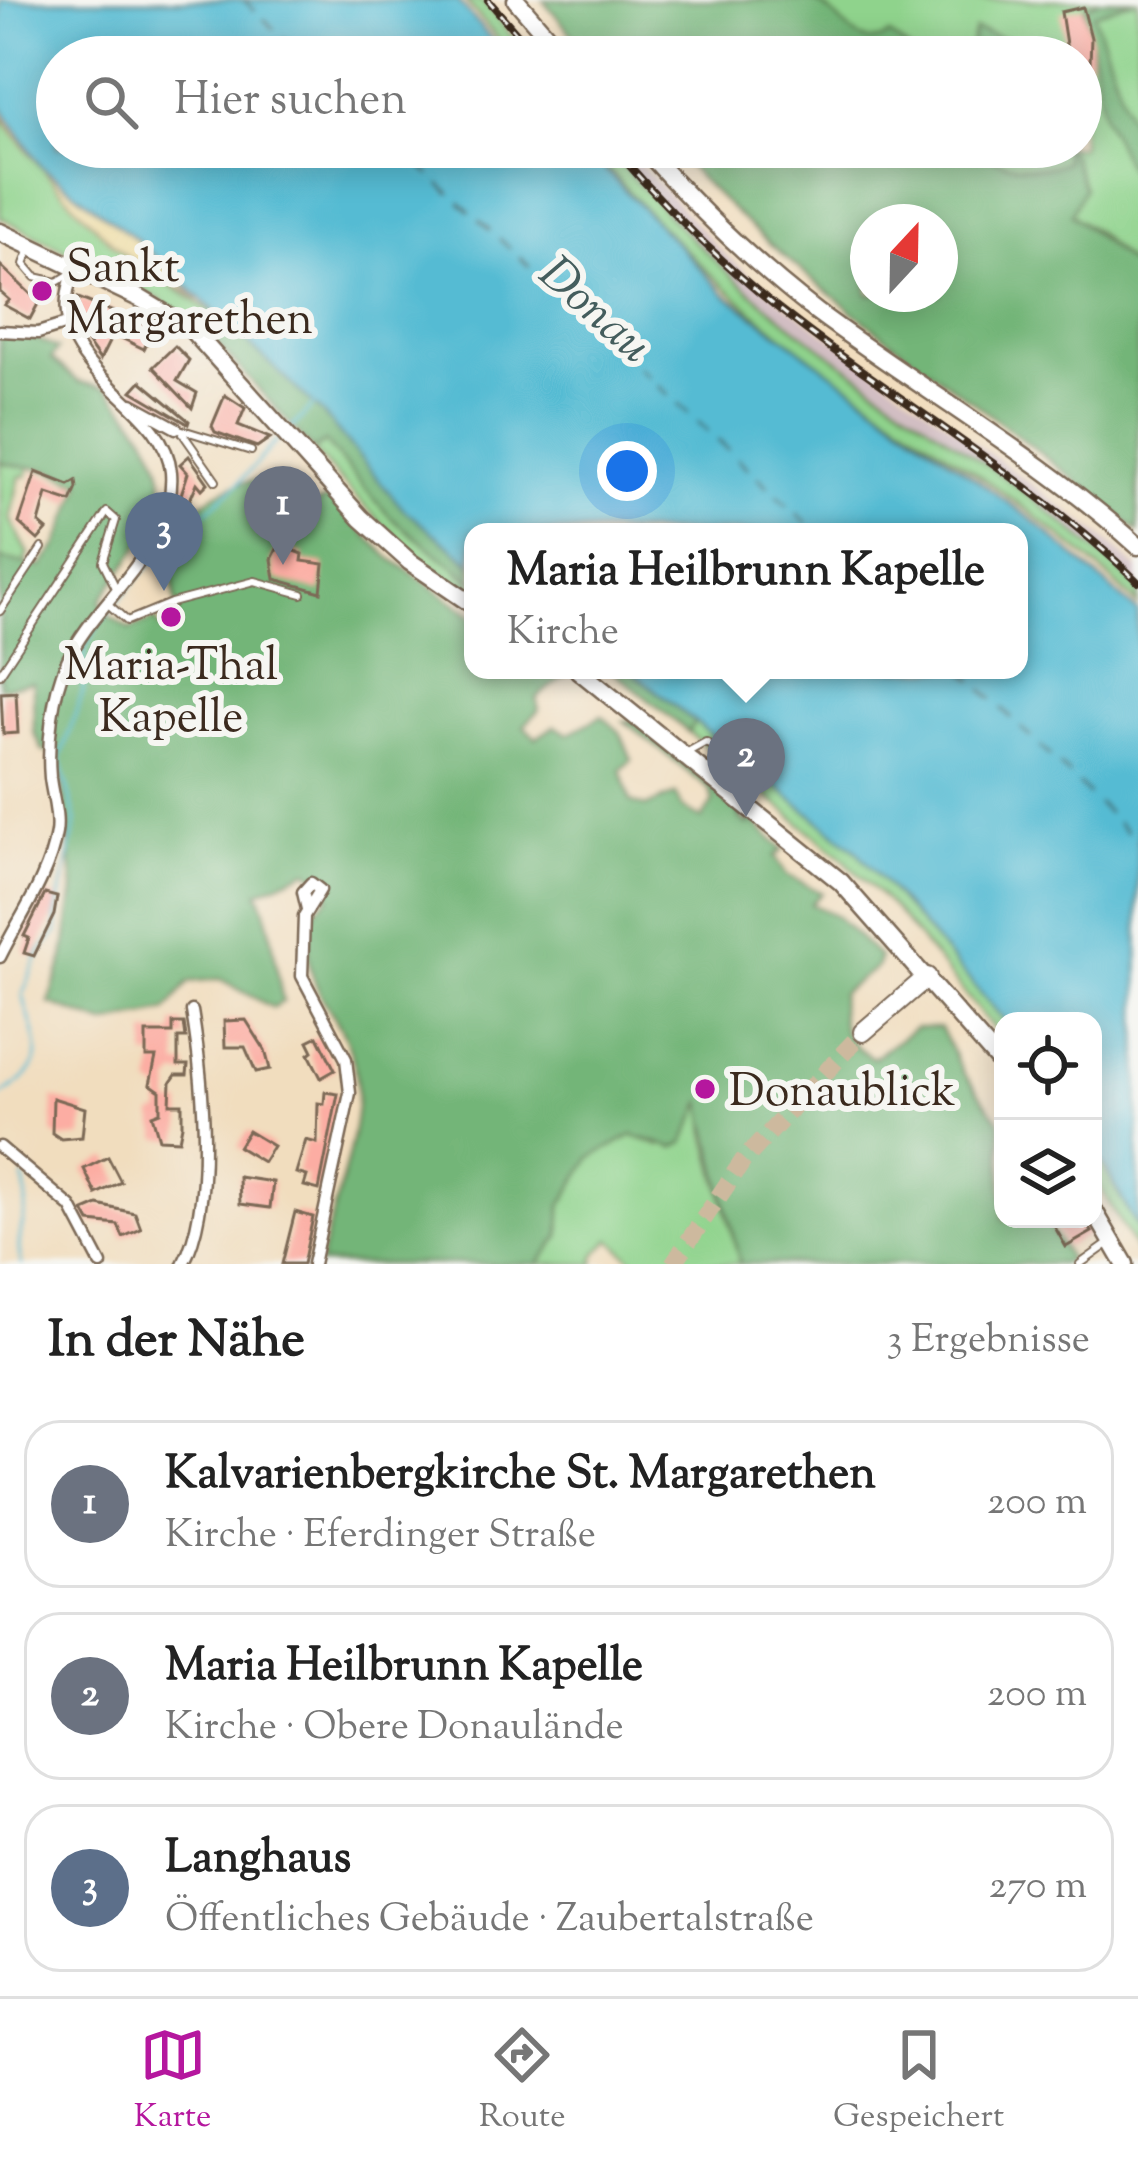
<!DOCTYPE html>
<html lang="de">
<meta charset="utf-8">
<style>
body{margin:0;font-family:"Sorts Mill Goudy",serif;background:#f2f2f2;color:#222}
.controls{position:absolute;right:36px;bottom:36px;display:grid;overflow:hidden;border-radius:24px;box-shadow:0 6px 30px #0003}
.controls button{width:108px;height:108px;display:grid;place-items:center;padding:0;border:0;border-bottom:3px solid #e0e0e0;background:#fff;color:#222;font:60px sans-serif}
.compass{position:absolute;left:850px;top:204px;width:108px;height:108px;border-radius:50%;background:#fff;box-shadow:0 6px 30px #0003;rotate:22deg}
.you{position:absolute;left:627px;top:471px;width:42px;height:42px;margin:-30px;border:9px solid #fff;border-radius:50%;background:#1a73e8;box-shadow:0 0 0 18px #1a73e833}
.badge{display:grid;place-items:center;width:78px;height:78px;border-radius:50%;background:#b5179e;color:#fff;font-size:39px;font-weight:700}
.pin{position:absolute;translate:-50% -99px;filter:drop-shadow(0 3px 6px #0008)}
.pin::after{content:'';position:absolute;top:63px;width:42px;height:36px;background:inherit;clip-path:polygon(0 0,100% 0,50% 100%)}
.popup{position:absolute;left:464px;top:523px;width:564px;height:156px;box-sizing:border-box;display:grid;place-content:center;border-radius:24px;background:#fff;filter:drop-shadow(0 3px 9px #0005);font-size:39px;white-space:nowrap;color:#767676}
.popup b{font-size:45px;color:#222}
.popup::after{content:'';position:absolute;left:50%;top:100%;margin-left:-24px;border:24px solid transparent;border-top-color:#fff}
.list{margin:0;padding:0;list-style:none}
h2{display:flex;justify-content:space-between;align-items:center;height:156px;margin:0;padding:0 48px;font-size:51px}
h2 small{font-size:39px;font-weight:400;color:#767676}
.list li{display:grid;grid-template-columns:78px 1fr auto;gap:36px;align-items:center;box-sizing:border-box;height:168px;margin:0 24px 24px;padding:0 24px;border:3px solid #e0e0e0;border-radius:36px}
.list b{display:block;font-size:45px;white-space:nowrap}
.list p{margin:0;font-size:39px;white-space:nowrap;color:#767676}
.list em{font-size:39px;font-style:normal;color:#767676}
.icon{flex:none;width:66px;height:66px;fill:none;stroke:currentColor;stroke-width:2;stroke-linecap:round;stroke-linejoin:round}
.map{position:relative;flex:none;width:1138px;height:1264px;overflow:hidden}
.search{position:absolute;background:#fff;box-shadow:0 6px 30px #0003;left:36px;right:36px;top:36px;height:132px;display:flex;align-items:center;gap:30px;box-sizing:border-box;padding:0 42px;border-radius:66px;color:#767676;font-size:45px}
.sheet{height:732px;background:#fff}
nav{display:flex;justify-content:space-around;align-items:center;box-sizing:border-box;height:168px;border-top:3px solid #e0e0e0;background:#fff;font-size:33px;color:#767676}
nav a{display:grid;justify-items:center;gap:6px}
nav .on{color:#b5179e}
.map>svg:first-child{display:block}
.industrial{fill:#d2bec3}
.green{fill:#8fd38c;stroke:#657e55;stroke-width:3}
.forest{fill:#73b578;stroke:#57704b;stroke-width:3;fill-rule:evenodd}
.sand{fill:#eeda9e;stroke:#94825e;stroke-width:3}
.water{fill:#55bbd3;stroke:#487278;stroke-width:3}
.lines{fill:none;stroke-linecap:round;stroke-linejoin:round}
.stream{stroke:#55bbd3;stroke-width:3}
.ferry{stroke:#445d5d;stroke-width:3;stroke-dasharray:15 12;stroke-linecap:butt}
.building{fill:#fcada3}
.trunk-tunnel{stroke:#cdb99e;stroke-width:18;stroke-dasharray:18 9;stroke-linecap:butt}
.service-casing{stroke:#7b6956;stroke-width:10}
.minor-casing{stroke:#7b6956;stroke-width:15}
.primary-casing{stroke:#7b6956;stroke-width:21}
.trunk-casing{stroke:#7b6956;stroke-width:22}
.service{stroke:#fff;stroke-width:6}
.minor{stroke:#fff;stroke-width:10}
.primary{stroke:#fff;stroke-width:16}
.trunk{stroke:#fff;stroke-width:18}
.rail-casing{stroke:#3b2a1e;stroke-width:8}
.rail{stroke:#f6f6f2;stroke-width:3;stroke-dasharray:9;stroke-linecap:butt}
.poi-dot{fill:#b5179e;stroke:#f6f6f2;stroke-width:4.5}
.labels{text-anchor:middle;stroke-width:12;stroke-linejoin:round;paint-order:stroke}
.poi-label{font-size:45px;fill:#3b2a1e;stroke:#f6f6f2;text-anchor:start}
.water-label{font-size:48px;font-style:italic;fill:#445d5d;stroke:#f6f6f2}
</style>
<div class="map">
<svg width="1138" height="1264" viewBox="0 0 1138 1264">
<rect width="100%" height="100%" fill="#f6f6f2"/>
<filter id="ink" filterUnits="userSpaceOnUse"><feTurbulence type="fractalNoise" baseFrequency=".00833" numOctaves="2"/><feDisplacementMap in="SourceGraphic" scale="24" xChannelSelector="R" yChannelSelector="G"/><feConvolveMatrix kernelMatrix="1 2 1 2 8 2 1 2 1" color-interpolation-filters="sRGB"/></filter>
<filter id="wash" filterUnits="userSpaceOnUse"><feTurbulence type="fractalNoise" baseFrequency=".004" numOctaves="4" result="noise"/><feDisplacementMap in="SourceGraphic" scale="48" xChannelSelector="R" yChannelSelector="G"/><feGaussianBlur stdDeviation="2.7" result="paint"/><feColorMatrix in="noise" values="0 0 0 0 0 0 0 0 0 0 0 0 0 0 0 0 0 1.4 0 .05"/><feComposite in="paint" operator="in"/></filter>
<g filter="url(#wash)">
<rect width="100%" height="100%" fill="#f1ddbe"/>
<polygon class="industrial" points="606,147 623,147 721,250 777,298 1106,539 1138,569 1138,589 1036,502 774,312 694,241"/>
<g class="green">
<polygon points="465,0 481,0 530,57 513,57"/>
<polygon points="812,0 1138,0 1138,271 1095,231 972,147 1081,147 1081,57 879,57"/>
<polygon points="0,118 126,256 224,320 213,339 159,299 0,217"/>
<path d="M589 147H606C669 221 740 288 819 346 926 426 1043 495 1138 589V605C1038 505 913 435 801 350 722 290 653 222 589 147Z"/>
<path d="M325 442 390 517 473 582V594C409 554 362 507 313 450Z"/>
<polygon points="0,463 30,467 27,476 20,476 10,519 29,554 24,563 0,559"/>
<polygon points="695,722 855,849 1005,1021 1003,1040 896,911 838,854 688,732"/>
<polygon points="700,1103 705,1105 707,1137 740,1264 638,1264 610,1239 595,1256 595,1264 538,1264 560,1236 561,1206 590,1158 633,1135 660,1146"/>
<polygon points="1093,1146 1138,1229 1138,1254 1093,1175"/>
</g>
<g class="forest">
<path d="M543 0C630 0 717 0 804 0 839 1 852 59 890 35L918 57H591Z"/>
<polygon points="1100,0 1134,0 1094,14 1138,144 1134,180 1104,117 1084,8"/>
<polygon points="975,30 1027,45 1023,57 970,50"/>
<path d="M670 147H972C989 162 1041 177 1065 161L1063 147H1068L1084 188 1071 214 1138 271V532C985 399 807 298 670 147ZM868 222H940V294H868Z"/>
<polygon points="224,320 324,415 404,510 473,564 473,582 390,517 325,442 313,450 213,339"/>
<path d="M0 334 37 339 58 349 51 359 79 382 107 388C195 482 168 507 101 600L104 612 130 629 155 619 165 633 179 629C179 612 174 598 173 582 166 512 225 472 288 481L306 507 329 499 388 556 473 616V670L571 671 536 698 539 710 524 726 536 738 555 726 568 734 602 716 620 732 632 760 621 770 631 802 645 807 676 794 682 807 702 819 713 801 709 789 624 721 634 720 744 811 740 818 747 824 751 819 783 850 775 856 787 875 822 893 811 904 835 915 879 957 877 967 841 993C838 1028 843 1041 873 1058L915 1028H940L962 1071 1001 1123 1003 1219H1044L1069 1258 1061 1264H740L702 1103 684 1143 674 1148 633 1135 590 1158 561 1206 560 1236 538 1264H319C331 1210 369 1115 354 1063 335 994 300 1001 310 915L329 897 328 885 308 870 258 892C274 927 274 963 283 1001L273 1008 220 979 189 982 166 1011 105 1024 49 1003 64 958 74 889 58 752 43 751 34 732 33 682 0 688V559L41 567 57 546 82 484 50 470 0 463Z"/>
<polygon points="612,670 630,670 695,722 688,732"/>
</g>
<path class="sand" d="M0 105 41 166 136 239 199 300C176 284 146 273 125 255 101 234 0 129 0 105Z"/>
<polygon class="water" points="0,0 457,0 507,57 57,57 57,147 583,147 726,295 1039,525 1138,612 1138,1229 1093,1146 1093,1021 1005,1021 855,849 630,670 1019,670 1019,532 473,532 473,564 404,510 324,415 224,320 136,239 41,166 0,105"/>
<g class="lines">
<g class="stream">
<polyline points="291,429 313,405"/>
<path d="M0 1096C57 1062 34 1045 23 994L40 951 58 932 56 917 76 821 60 759 83 692 85 648 101 620 171 541 237 485 278 439"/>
<path d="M22 1264C11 1236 35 1209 23 1178"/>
</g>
<g class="ferry">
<polyline points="244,0 304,57"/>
<polyline points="400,147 817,532"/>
<polyline points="963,670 1138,843"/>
</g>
</g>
<g id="blocks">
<g class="building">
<polygon points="1083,7 1091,38 1090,64 1068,57 1061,12"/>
<polygon points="0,265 39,302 30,319 4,305 9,300 0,292"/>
<polygon points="78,298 154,328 144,349 113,334 100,360 87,342 107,328 79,318"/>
<polygon points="175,346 189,360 177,381 197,393 192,408 153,367"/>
<polygon points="141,381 189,421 188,424 132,391"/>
<polygon points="225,395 245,408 238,425 270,438 257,447 215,432 212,426"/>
<polygon points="189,456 208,483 202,489 197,483 184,514 176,510 188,473 180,464"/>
<polygon points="36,472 69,485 76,481 77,488 71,502 47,494 39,523 47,530 38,540 19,523"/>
<polygon points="279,545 303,554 302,561 324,564 321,592 275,579 272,559"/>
<polygon points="16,692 18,733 3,734 1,693"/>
<polygon points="45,894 57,897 54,915 34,956 24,953 29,938 24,936"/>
<polygon points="246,1020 265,1050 270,1069 256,1072 245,1047 225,1047 224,1021"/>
<polygon points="173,1023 184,1023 186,1038 178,1038 178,1065 188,1065 187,1075 176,1075 171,1082 170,1104 182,1104 182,1125 179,1140 159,1139 152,1115 160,1112 160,1091 150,1084 156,1057 146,1057 146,1033 173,1033"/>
<polygon points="318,1036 335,1070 321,1078 309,1054 313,1051 308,1041"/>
<polygon points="325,1092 338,1094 319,1190 304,1186 307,1176 296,1173 306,1140 317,1143 318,1103 324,1104"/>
<polygon points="53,1098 85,1108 82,1137 61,1139 52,1133"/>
<polygon points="248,1131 273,1146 263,1162 238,1147"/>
<polygon points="108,1157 121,1182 96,1194 84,1169"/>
<polygon points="239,1177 273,1182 270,1208 240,1204"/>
<polygon points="98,1205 135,1213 141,1229 123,1237 118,1225 90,1222 84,1211"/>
<polygon points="295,1212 313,1217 303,1264 282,1264"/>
<polygon points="1057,1219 1084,1219 1092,1232 1066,1247 1052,1222"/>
</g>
</g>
</g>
<g filter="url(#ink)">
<use href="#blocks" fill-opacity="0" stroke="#7b6956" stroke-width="3"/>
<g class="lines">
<polyline class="trunk-tunnel" points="673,1264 743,1161 863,1032"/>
<g class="service-casing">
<g id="service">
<polyline points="30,249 24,264 35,277 57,282 72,273"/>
<polyline points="176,428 251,451"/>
<polyline points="183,434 216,481"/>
<polyline points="107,603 127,621 171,603 255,581 302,594"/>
<polyline points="0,611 42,548"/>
<polyline points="0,674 107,512 116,520 103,562 116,588"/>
<polyline points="686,753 706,742 751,772"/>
<polyline points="1080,1264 1108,1244"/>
</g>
</g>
<g class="minor-casing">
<g id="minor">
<polyline points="0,331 38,333 70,323"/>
<polyline points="132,404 176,428"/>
<polyline points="307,909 303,892 311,883 320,890 304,916 302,976 346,1059 350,1093 313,1264"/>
<path d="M0 957C19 918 49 877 56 833 59 815 52 796 50 778 47 743 52 694 67 661 95 600 177 547 171 472 165 397 34 371 74 271"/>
<polyline points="0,1147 71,1207 101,1264"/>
<path d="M183 1264C216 1202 203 1079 192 1011"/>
</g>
</g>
<g class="primary-casing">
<g id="primary">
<polyline points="516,0 565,57"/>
<path d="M643 147C696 207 753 263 817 312 923 391 1040 457 1138 546"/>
<polyline points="0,232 141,299 191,329 361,518 410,562 473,605"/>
<polyline points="578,670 841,882 1003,1066"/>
<polyline points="1093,1209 1125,1264"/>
</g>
</g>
<g class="trunk-casing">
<polyline id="trunk" points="863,1032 927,977"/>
</g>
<use href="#service" class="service"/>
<use href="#minor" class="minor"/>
<use href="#primary" class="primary"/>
<use href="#trunk" class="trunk"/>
<g class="rail-casing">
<g id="rail">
<polyline points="488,0 537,57"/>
<path d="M613 147C669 212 731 273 800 325 912 411 1036 483 1138 582"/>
</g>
</g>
<use href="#rail" class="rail"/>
</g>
</g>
<g class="poi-dot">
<circle cx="42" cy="291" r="12"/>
<circle cx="171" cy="617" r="12"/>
<circle cx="705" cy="1089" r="12"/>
</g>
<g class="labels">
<g class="poi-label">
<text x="66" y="281">Sankt<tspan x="66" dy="52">Margarethen</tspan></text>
<text x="171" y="679" text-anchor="middle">Maria-Thal<tspan x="171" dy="52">Kapelle</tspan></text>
<text x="729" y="1105">Donaublick</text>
</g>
<g class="water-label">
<text transform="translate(597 308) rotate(42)" y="17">Donau</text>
</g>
</g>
</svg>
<div class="controls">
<button><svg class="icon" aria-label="locate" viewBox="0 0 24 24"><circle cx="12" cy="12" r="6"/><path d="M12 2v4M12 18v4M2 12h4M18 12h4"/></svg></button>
<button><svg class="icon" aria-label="layers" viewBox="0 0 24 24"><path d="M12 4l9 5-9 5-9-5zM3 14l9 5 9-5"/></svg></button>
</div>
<svg class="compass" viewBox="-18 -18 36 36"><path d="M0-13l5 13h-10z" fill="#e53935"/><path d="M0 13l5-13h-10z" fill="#767676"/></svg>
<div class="you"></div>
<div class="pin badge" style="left:283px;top:565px;background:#6b7280">1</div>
<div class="pin badge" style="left:746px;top:817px;background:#6b7280">2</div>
<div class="popup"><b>Maria Heilbrunn Kapelle</b>Kirche</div>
<div class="pin badge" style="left:164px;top:591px;background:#5c6f8a">3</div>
<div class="search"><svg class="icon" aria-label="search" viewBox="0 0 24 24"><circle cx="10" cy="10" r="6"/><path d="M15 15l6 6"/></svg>Hier suchen</div>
</div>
<section class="sheet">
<h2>In der Nähe<small>3 Ergebnisse</small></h2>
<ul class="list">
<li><span class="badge" style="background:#6b7280">1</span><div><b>Kalvarienbergkirche St. Margarethen</b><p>Kirche · Eferdinger Straße</p></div><em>200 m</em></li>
<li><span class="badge" style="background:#6b7280">2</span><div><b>Maria Heilbrunn Kapelle</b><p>Kirche · Obere Donaulände</p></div><em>200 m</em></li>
<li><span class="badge" style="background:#5c6f8a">3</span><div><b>Langhaus</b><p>Öffentliches Gebäude · Zaubertalstraße</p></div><em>270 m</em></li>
</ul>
</section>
<nav>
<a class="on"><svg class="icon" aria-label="map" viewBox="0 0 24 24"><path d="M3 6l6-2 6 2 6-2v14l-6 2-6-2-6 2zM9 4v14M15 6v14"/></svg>Karte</a>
<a><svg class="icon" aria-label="directions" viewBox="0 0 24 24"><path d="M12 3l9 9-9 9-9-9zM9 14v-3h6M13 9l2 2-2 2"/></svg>Route</a>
<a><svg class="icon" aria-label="saved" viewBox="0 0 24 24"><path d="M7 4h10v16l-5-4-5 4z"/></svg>Gespeichert</a>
</nav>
